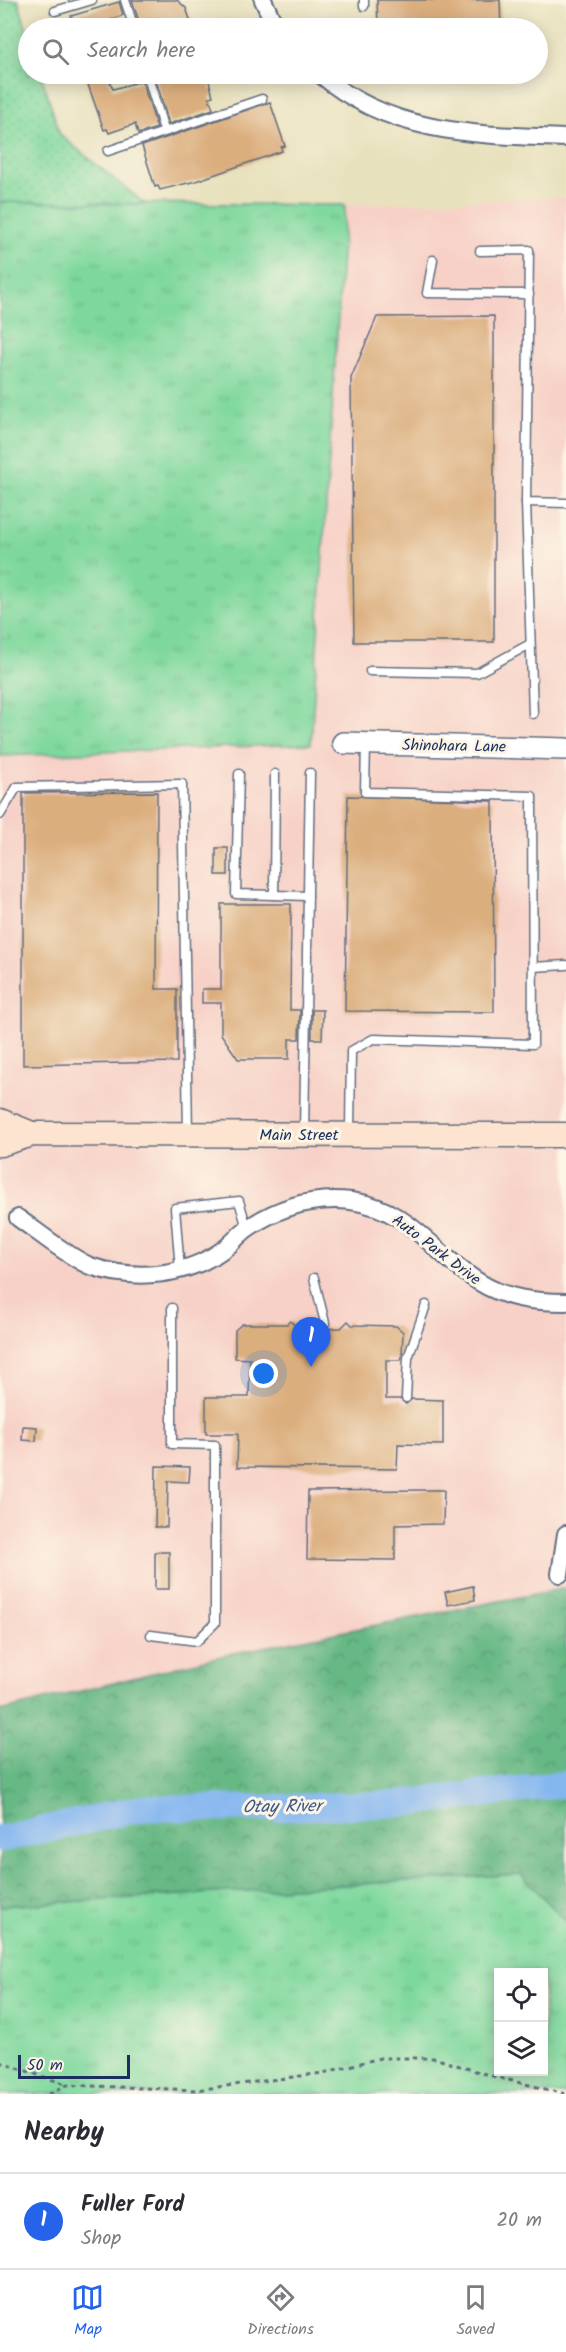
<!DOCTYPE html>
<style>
body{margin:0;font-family:Kalam,sans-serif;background:#f7f7f7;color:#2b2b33}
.controls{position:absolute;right:18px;bottom:18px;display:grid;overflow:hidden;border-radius:0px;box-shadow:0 3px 15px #0003}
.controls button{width:54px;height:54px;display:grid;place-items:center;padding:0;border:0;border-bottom:2px solid #e1e1e2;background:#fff;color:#2b2b33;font:30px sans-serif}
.scale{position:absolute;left:18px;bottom:15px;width:112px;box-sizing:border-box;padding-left:6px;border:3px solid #1b2f5e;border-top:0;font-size:16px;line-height:21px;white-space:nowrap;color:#1b2f5e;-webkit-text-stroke:4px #fcf5e5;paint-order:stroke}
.you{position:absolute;left:264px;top:1374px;width:21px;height:21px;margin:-15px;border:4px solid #fff;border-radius:50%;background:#1a73e8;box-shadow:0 0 0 9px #1a73e833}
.badge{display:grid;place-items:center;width:39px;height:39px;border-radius:50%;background:#2563eb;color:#fff;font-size:20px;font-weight:700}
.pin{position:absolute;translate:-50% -50px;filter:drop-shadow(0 2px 3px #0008)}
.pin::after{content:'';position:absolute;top:32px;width:21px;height:18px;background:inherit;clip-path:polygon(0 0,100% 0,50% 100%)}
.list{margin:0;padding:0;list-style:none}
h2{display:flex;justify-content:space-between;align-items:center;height:78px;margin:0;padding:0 24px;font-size:26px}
h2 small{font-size:20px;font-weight:400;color:#7c7c81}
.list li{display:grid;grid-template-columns:39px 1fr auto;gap:18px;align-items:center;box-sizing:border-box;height:96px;padding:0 24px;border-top:2px solid #e1e1e2}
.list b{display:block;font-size:22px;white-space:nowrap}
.list p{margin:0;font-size:20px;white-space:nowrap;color:#7c7c81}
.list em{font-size:20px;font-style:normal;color:#7c7c81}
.icon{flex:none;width:33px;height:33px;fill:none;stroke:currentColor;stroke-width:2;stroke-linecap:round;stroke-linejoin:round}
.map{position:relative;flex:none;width:566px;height:2094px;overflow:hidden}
.search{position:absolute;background:#fff;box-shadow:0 3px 15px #0003;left:18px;right:18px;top:18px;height:66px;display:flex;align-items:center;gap:15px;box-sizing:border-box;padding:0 21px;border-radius:33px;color:#7c7c81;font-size:22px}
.sheet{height:174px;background:#fff}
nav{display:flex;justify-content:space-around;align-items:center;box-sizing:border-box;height:84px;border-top:2px solid #e1e1e2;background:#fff;font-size:16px;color:#7c7c81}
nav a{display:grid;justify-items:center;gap:3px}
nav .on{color:#2563eb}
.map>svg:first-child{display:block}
.built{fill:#f7d1c7}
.grass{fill:url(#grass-tufts);stroke:#4c847e;stroke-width:1.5;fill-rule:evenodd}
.forest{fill:url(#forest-crowns);stroke:#407471;stroke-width:1.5}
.park{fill:url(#park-dots);stroke:#4c847e;stroke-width:1.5}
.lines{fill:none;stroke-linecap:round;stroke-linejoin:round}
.river{stroke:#84b6f0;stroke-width:27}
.building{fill:#dbae7e}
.service-casing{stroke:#636d7f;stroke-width:11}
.minor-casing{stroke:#636d7f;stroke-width:20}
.tertiary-casing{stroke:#636d7f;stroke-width:24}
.secondary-casing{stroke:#636d7f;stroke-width:27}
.path{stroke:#636d7f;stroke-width:3;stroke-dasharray:4.5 4.5;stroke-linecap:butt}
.service{stroke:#fff;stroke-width:8}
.minor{stroke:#fff;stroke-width:16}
.tertiary{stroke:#fff;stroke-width:21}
.secondary{stroke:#fde4d0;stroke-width:24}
.labels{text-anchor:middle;stroke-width:6;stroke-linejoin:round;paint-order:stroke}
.street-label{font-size:16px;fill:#1b2f5e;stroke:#fcf5e5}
.water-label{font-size:18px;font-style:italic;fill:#3a588a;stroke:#fcf5e5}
</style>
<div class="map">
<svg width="566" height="2094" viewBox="0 0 566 2094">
<defs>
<pattern id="grass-tufts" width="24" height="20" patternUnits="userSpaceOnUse" patternTransform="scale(1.5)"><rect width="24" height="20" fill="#7ed89d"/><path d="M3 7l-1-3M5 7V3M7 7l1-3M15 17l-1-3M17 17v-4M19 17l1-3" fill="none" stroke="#6cba8a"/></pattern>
<pattern id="forest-crowns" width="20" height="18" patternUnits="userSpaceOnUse" patternTransform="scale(1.5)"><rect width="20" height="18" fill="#66b884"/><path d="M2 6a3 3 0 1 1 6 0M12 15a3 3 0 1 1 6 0" fill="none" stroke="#53966f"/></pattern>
<pattern id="park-dots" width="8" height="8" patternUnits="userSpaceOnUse" patternTransform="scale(1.5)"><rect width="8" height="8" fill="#7ed89d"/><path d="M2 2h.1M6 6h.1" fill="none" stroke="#6cba8a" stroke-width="1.8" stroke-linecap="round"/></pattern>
</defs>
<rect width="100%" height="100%" fill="#fcf5e5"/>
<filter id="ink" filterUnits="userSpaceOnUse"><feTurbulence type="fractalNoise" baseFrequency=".0167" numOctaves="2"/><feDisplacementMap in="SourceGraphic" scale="12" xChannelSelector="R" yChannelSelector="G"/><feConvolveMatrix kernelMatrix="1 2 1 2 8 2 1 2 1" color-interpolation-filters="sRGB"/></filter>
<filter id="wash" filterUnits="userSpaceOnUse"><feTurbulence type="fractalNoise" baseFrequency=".008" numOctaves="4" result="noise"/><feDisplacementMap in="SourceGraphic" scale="24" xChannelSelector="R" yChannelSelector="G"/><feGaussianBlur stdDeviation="1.35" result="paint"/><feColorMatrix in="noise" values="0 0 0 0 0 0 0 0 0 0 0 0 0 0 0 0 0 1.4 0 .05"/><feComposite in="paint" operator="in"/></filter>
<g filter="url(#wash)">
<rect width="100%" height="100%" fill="#e8e1bd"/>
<polygon class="built" points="566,197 566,1588 233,1653 0,1711 0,756 311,744 345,205"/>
<g class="grass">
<polygon points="0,202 345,205 311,744 0,756"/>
<path d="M521 1874 566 1921V2094H0V1906ZM498 1972H544V2072H498Z"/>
</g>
<polygon class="forest" points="566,1588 566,1921 521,1874 0,1906 0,1711 233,1653"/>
<polygon class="park" points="0,0 18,0 28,34 28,74 41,74 60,135 145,204 0,202"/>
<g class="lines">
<polyline class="river" points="0,1839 143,1808 268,1808 397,1804 566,1784"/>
</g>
<g id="blocks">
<g class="building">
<polygon points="132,0 177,0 186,8 193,28 141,28"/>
<polygon points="377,0 500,0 501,28 378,28"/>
<polygon points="119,2 123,15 97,26 98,28 75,28 71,16"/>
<polygon points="91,74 106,74 113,89 142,81 157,128 138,134 135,124 109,133 107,129 104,130 85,76"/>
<polygon points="164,74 207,74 213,96 209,97 213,109 169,124 155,77"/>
<polygon points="270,102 285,146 281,147 282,151 196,181 160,190 158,186 155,187 142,146"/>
<polygon points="494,316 494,642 354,642 351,378 377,317"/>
<polygon points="157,792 156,989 177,989 177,1062 23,1065 23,793"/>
<polygon points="348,796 493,801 494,1012 345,1011"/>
<rect x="216" y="848" width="12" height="27"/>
<polygon points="221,904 291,904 290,1010 300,1010 299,1039 289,1039 289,1059 238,1059 221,1034 221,1003 202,1003 202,989 221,989"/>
<polygon points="312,1010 323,1010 322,1039 312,1039"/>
<polygon points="290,1321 297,1327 324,1329 341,1328 348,1321 352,1325 396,1326 403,1332 402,1355 401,1360 386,1360 386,1399 400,1399 406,1404 412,1399 443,1400 443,1445 398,1444 397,1469 237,1467 238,1434 206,1434 206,1397 249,1397 250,1359 235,1358 235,1330 242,1324 287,1324"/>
<polygon points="23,1426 37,1427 36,1441 22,1440"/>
<polygon points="156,1466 190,1467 189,1482 168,1481 167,1527 155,1527"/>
<polygon points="427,1490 444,1490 443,1524 395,1525 395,1560 307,1559 308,1491"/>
<rect x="155" y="1552" width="14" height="37"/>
<polygon points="473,1586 475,1600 448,1605 445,1592"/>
</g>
</g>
</g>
<g filter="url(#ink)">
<use href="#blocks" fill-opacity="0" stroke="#636d7f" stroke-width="1.5"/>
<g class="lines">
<g class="service-casing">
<g id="service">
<polyline points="125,0 134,28"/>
<polyline points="364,6 364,0"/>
<polyline points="55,11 92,0"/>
<polyline points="147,74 164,130"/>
<polyline points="108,151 262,99"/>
<polyline points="480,251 529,250 526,502 566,503"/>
<polyline points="433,260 427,293 529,294"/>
<polyline points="526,502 533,714"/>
<polyline points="370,671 477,673 530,644"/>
<polyline points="239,774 236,894 308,896"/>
<polyline points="0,815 17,787 182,784 188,1132"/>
<polyline points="274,895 275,774"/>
<polyline points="533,967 566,965"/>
<polyline points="350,1131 351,1051 373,1039 533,1044 532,796 365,792 366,744"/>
<polyline points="304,1133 310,773"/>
<polyline points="180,1270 175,1208 239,1201 247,1228"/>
<polyline points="314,1278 325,1323"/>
<polyline points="406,1398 408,1358 426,1305"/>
<polyline points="151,1635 197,1641 215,1623 215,1445 172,1444 172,1308"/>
</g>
</g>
<g class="minor-casing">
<g id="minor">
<polyline points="263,0 276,28"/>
<path d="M320 74C390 135 478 135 566 138"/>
<path d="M18 1218C37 1231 70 1258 90 1266 134 1281 186 1277 224 1249 233 1243 239 1234 248 1228 279 1207 314 1197 351 1201 411 1209 433 1254 479 1282 506 1299 535 1302 566 1302"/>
<polyline points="560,1574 566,1534"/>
</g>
</g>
<g class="tertiary-casing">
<polyline id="tertiary" points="343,743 566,749"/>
</g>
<g class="secondary-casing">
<g id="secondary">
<polyline points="0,1121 32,1134"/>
<polyline points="0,1144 32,1134 566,1135"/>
</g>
</g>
<g class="path">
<polyline points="0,2062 65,2084"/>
<polyline points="49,2094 67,2085 196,2090 323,2073 380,2058 434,2058 492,2076 566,2094"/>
</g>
<use href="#service" class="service"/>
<use href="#minor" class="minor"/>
<use href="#tertiary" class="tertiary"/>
<use href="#secondary" class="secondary"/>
</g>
</g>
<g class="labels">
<g class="street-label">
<text transform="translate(454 745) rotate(1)" y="6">Shinohara Lane</text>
<text x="299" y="1140">Main Street</text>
<text transform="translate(437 1249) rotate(37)" y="6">Auto Park Drive</text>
</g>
<g class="water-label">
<text transform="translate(282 1806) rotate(-1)" y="6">Otay River</text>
</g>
</g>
</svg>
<div class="controls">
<button><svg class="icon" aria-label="locate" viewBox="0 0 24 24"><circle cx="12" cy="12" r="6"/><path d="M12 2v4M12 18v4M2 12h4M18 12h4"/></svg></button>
<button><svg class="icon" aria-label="layers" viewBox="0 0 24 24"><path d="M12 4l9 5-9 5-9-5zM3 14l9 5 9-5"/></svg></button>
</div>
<div class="scale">50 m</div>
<div class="you"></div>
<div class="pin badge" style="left:311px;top:1367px">1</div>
<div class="search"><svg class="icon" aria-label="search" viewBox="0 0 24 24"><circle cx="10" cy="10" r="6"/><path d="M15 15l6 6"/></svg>Search here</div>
</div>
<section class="sheet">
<h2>Nearby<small></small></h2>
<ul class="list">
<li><span class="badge">1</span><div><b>Fuller Ford</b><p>Shop</p></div><em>20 m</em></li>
</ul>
</section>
<nav>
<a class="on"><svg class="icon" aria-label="map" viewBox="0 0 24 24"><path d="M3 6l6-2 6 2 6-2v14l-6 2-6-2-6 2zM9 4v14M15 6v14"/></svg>Map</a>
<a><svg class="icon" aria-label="directions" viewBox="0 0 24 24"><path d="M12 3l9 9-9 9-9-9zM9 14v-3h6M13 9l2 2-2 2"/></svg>Directions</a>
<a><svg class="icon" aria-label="saved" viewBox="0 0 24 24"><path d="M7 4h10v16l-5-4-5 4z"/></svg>Saved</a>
</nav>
